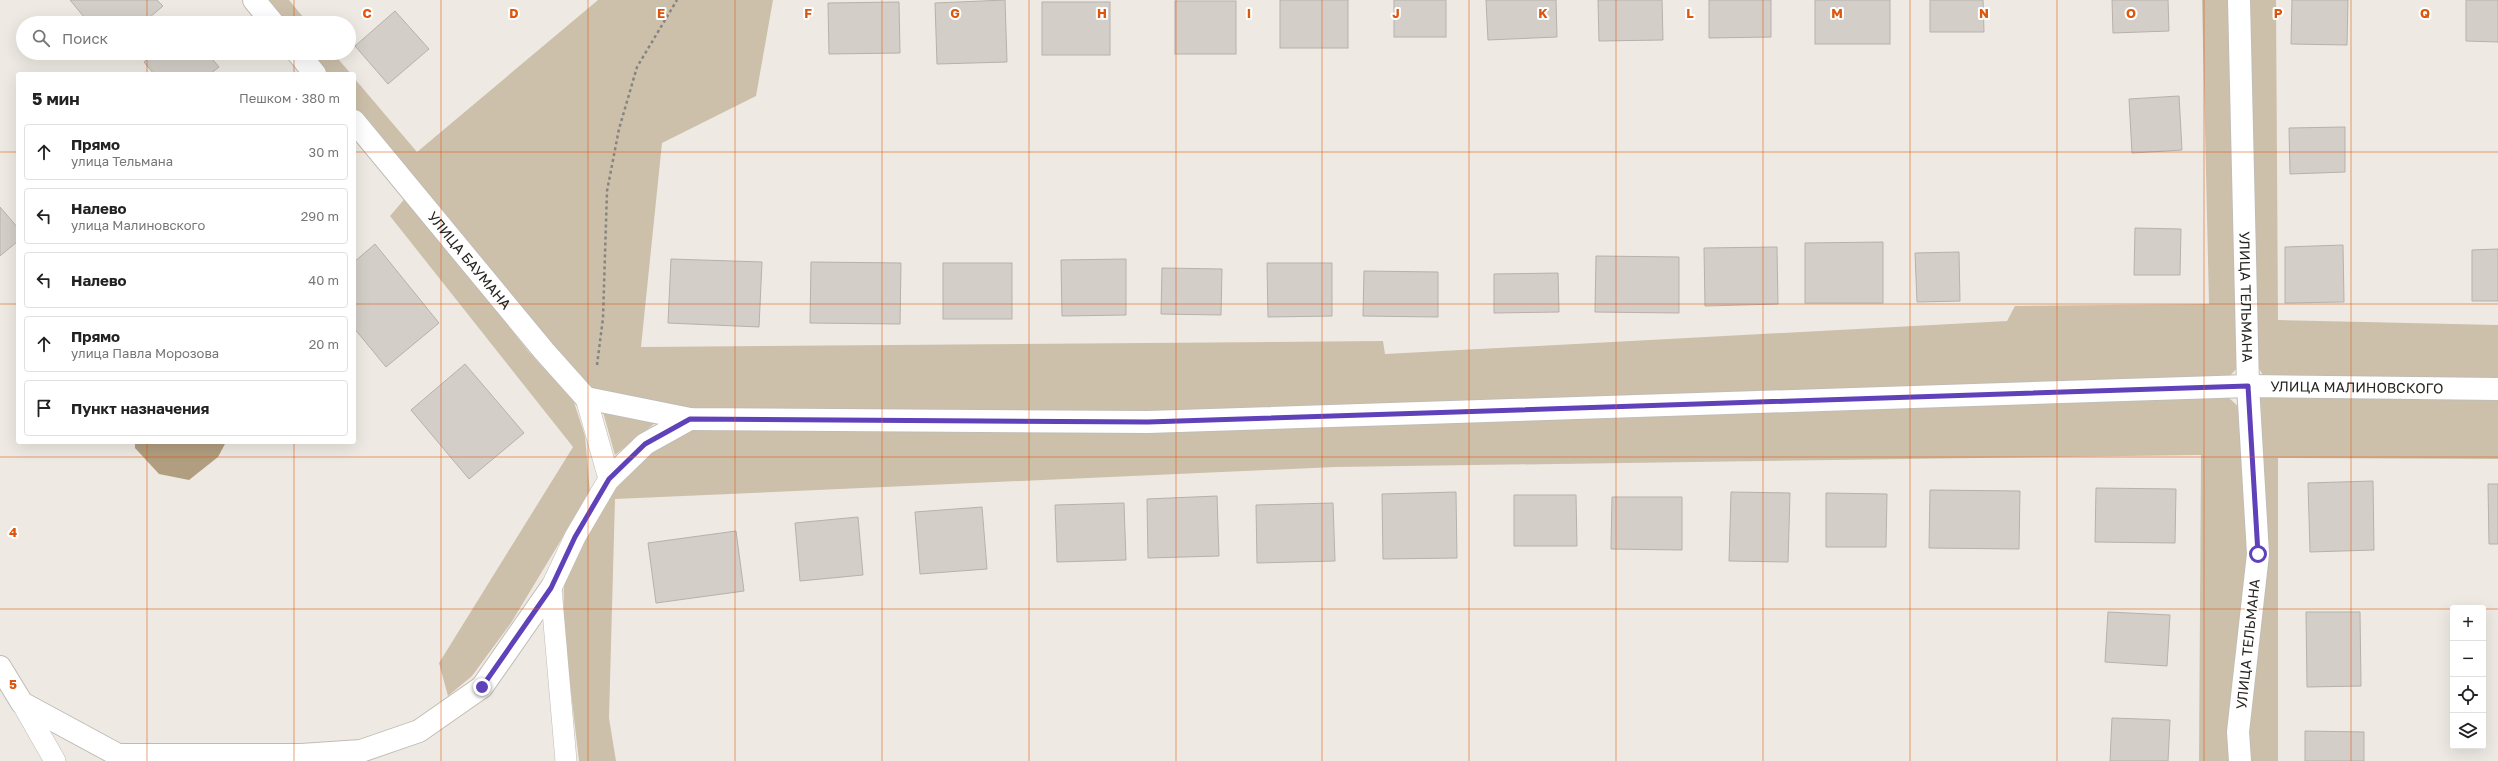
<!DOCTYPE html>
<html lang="ru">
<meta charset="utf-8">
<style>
body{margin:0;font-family:"Golos Text",sans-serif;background:#f2f2f2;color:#222}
.controls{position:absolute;right:12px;bottom:12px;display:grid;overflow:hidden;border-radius:4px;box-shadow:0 4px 16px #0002}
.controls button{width:36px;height:36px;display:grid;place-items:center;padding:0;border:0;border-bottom:1px solid #e0e0e0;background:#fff;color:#222;font:20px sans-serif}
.stop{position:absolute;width:12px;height:12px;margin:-9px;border:3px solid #5f41ba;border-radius:50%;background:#fff}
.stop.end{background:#5f41ba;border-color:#fff;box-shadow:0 1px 4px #0008}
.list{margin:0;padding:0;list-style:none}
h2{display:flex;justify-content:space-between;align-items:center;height:52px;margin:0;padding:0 16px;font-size:17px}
h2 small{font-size:13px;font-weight:400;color:#767676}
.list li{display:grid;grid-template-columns:26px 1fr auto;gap:12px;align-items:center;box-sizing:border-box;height:56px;margin:0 8px 8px;padding:0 8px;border:1px solid #e0e0e0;border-radius:4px}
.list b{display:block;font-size:15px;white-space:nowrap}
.list p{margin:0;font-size:13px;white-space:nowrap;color:#767676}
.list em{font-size:13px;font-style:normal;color:#767676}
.icon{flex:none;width:22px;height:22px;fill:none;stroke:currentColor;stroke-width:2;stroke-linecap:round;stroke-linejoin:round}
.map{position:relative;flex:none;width:2498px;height:761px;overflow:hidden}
.search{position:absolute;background:#fff;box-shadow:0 4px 16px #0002;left:16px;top:16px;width:340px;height:44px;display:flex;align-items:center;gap:10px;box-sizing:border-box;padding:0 14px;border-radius:22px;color:#767676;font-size:15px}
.panel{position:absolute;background:#fff;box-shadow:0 4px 16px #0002;left:16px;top:72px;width:340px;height:372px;border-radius:4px}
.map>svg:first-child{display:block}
.green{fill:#cdc0ab}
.water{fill:#b19e80}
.building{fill:#d3cfc8;stroke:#b6b1ab}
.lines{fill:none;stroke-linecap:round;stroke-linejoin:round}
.lane-casing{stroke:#c0bcb5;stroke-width:22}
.street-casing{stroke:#c0bcb5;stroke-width:24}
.path{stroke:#86847f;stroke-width:2.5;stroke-dasharray:3 3;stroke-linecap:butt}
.lane{stroke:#fff;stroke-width:21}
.street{stroke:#fff;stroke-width:22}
.route{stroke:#5f41ba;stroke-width:5}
.grid{fill:none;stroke:#de560d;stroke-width:1;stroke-opacity:0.55}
.labels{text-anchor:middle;stroke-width:4;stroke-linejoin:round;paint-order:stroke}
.street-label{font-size:14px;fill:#252421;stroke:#fff}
.grid-label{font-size:13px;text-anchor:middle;font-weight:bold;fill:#de560d;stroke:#fff;stroke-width:4;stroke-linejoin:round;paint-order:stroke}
</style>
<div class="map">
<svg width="2498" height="761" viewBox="0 0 2498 761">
<rect width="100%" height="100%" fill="#eeeae3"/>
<g class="green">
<polygon points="266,0 289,0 308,23 285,23"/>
<polygon points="598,0 773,0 756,96 662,143 641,347 1383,341 1385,354 2007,321 2015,306 2209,304 2202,0 2228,0 2237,368 2228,378 1150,413 692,411 594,391 550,344 354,107 354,78 417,152"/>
<polygon points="2244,0 2276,0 2278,320 2498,325 2498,379 2263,375 2256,364"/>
<polygon points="310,53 333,53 351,74 327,74"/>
<polygon points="407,196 528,351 574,402 585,436 590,492 511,623 472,676 448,696 439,663 573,447 390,216"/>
<polygon points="2270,393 2498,396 2498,459 2278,458 2278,761 2245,761 2257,400"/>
<polygon points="2229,398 2240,408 2250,557 2231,761 2199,761 2201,455 1335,467 615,499 609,718 616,761 579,761 563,625 564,582 613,486 652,450 689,430 1145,432 1446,421"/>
<polygon points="603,412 655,423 615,455"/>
</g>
<polygon class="water" points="135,442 226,442 218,457 189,480 159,474 135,448"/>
<g class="building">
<polygon points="70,0 157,0 163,6 143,23 89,23"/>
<polygon points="1005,0 1007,62 937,64 935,3"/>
<rect x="1280" y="0" width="68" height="48"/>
<rect x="1394" y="0" width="52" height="37"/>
<polygon points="1486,0 1556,0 1557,37 1488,40"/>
<polygon points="1598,0 1662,0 1663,40 1599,41"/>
<polygon points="1709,0 1771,0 1771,37 1709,38"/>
<rect x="1815" y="0" width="75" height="44"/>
<polygon points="1930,0 1983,0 1984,32 1930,32"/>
<polygon points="2112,0 2168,0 2169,31 2113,33"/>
<polygon points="2292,0 2348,0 2347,45 2291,44"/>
<polygon points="2466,0 2498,0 2498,42 2466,41"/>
<rect x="1175" y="1" width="61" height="53"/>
<polygon points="899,2 900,53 829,54 828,3"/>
<rect x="1042" y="2" width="68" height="53"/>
<polygon points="395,11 429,49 388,84 355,46"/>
<polygon points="154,53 207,53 219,67 210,74 154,74 144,62"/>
<polygon points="2179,96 2182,150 2132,153 2129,99"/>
<polygon points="2345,127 2345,172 2290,174 2289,128"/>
<polygon points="0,207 18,228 18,241 0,256"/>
<polygon points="2135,228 2181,229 2180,275 2134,275"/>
<polygon points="1883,242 1883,303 1805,303 1805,243"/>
<polygon points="375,244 439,323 386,367 354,328 354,262"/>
<polygon points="2343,245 2344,302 2285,303 2285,247"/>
<polygon points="1777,247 1778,304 1705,306 1704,248"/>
<polygon points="2498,249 2498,301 2472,301 2472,250"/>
<polygon points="1959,252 1960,301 1917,302 1915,253"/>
<polygon points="1596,256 1679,257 1679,313 1595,312"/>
<polygon points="671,259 762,262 759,327 668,323"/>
<polygon points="1126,259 1126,315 1062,316 1061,260"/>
<polygon points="811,262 901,263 900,324 810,323"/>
<rect x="943" y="263" width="69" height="56"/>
<polygon points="1267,263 1332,263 1332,316 1268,317"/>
<polygon points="1162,268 1222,269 1221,315 1161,314"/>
<polygon points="1364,271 1438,272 1438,317 1363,316"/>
<polygon points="1558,273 1559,312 1494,313 1494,274"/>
<polygon points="465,364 524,433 469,479 411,410"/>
<polygon points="2373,481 2374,550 2310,552 2308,483"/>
<polygon points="2488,484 2498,484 2498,544 2489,544"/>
<polygon points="2096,488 2176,489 2175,543 2095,542"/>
<polygon points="1930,490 2020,491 2019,549 1929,548"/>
<polygon points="1456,492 1457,558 1383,559 1382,494"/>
<polygon points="1731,492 1790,493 1788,562 1729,561"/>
<polygon points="1826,493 1887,494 1886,547 1826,547"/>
<polygon points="1514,495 1576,495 1577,546 1514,546"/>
<polygon points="1217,496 1219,556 1148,558 1147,499"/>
<polygon points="1612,497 1682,497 1682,550 1611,549"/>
<polygon points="1124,503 1126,560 1057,562 1055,505"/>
<polygon points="1333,503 1335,561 1257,563 1256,505"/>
<polygon points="982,507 987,569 920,574 915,512"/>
<polygon points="858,517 863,575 800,581 795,523"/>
<polygon points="736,531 744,591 656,603 648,543"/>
<polygon points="2108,612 2170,615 2167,666 2105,662"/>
<polygon points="2306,612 2360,612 2361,686 2307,687"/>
<polygon points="2112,718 2170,720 2168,761 2110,761"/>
<polygon points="2305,731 2364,732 2364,761 2305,761"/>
</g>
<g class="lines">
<g class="lane-casing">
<g id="lane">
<polyline points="22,703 55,761"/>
<polyline points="566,761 551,588 575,537 609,479 586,398"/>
</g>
</g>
<g class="street-casing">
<g id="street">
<polyline points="254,0 273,23"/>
<path id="s1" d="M2239 0 2248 386 2258 554 2238 732 2240 761"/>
<polyline points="298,53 315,74"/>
<path id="s2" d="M354 121 544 351 586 398 690 419 1148 422 2248 386 2498 389"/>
<polyline points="609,479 645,444 690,419"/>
<polyline points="0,667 22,703 118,755 301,755 361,751 419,731 482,687 551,588"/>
</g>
</g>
<polyline class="path" points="597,365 603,318 607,191 619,129 637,67 677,0"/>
<use href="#lane" class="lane"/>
<use href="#street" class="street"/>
</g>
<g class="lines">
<polyline class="route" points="482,687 551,588 575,537 609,479 645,444 690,419 1148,422 2248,386 2258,554"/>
</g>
<path class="grid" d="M147 0V23M294 0V23M441 0V761M588 0V761M735 0V761M882 0V761M1029 0V761M1176 0V761M1322 0V761M1469 0V761M1616 0V761M1763 0V761M1910 0V761M2057 0V761M2204 0V761M2351 0V761M147 53V74M294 53V74M0 152H18M354 152H2498M0 304H18M354 304H2498M147 442V761M294 442V761M0 457H2498M0 609H2453M2483 609H2498"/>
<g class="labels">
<g class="street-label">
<text dy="5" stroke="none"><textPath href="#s2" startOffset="181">УЛИЦА БАУМАНА</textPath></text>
<text dy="5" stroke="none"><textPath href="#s1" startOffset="297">УЛИЦА ТЕЛЬМАНА</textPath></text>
<text dy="5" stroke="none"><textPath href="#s2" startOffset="2135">УЛИЦА МАЛИНОВСКОГО</textPath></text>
<text transform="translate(2248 644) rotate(-84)" y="5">УЛИЦА ТЕЛЬМАНА</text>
</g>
</g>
<g class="grid-label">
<text x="367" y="18">C</text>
<text x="514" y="18">D</text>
<text x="661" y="18">E</text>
<text x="808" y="18">F</text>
<text x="955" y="18">G</text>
<text x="1102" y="18">H</text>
<text x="1249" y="18">I</text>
<text x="1396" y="18">J</text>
<text x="1543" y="18">K</text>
<text x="1690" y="18">L</text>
<text x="1837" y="18">M</text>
<text x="1984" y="18">N</text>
<text x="2131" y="18">O</text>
<text x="2278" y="18">P</text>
<text x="2425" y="18">Q</text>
<text x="13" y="537">4</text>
<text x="13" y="689">5</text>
</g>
</svg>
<div class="controls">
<button>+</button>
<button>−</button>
<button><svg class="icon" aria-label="locate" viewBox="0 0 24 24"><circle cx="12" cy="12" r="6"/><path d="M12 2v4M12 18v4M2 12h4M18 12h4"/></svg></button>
<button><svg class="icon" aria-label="layers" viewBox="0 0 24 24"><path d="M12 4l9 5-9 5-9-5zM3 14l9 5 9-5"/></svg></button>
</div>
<div class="stop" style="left:2258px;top:554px"></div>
<div class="stop end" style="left:482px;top:687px"></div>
<div class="search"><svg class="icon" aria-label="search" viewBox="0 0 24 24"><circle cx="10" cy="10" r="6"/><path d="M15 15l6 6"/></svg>Поиск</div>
<section class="panel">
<h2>5 мин<small>Пешком · 380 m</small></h2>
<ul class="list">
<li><svg class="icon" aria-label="ahead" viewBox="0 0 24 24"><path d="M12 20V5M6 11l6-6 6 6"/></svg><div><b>Прямо</b><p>улица Тельмана</p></div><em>30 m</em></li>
<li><svg class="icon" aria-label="left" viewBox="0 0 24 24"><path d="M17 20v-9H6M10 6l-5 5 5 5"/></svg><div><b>Налево</b><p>улица Малиновского</p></div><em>290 m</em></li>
<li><svg class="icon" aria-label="left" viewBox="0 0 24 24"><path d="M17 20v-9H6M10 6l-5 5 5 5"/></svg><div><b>Налево</b></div><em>40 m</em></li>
<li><svg class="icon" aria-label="ahead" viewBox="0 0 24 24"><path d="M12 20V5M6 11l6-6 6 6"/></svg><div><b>Прямо</b><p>улица Павла Морозова</p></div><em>20 m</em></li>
<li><svg class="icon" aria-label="arrive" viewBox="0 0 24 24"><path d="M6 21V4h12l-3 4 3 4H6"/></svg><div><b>Пункт назначения</b></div></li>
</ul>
</section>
</div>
